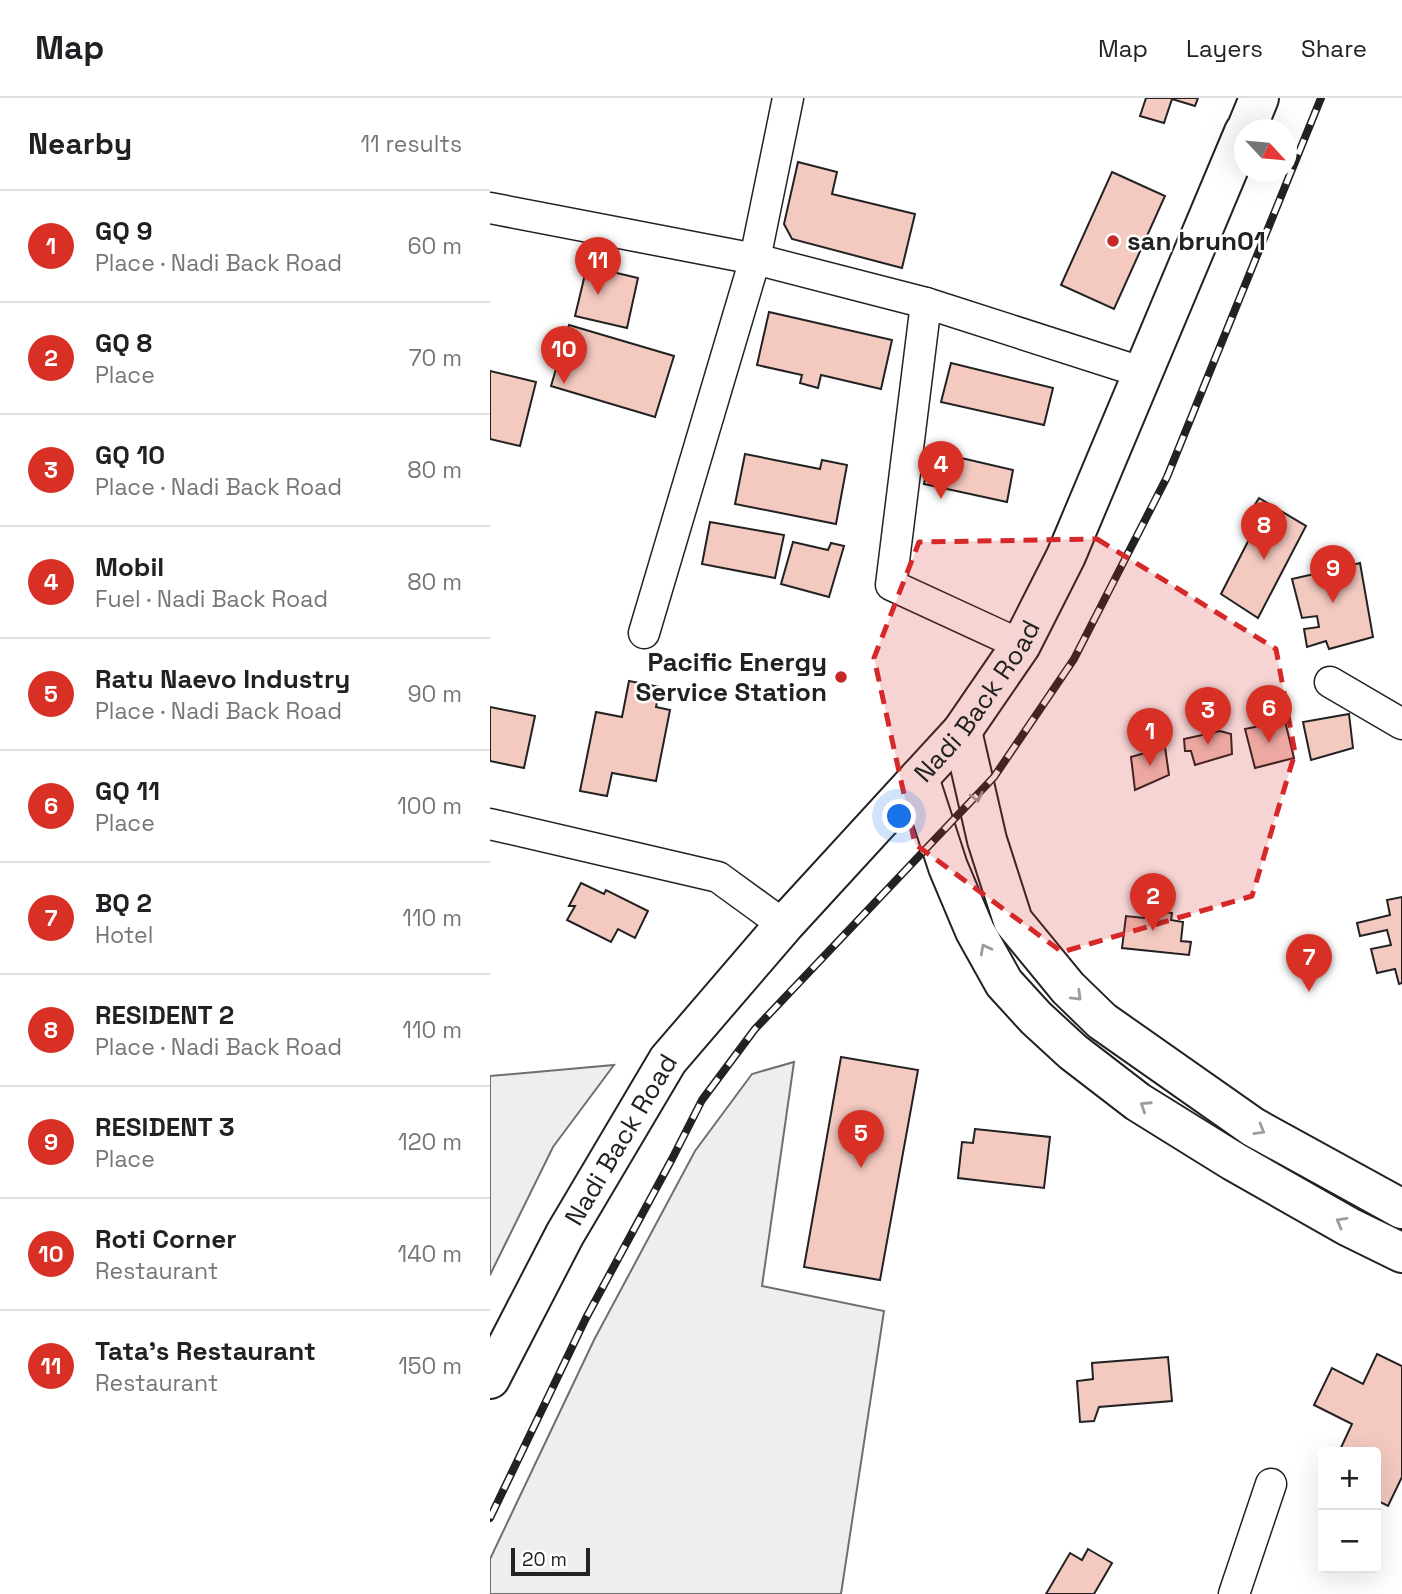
<!DOCTYPE html>
<meta charset="utf-8">
<style>
body{margin:0;font-family:"Space Grotesk",sans-serif;background:#f6f6f6;color:#202124}
.controls{position:absolute;right:21px;bottom:21px;display:grid;overflow:hidden;border-radius:7px;box-shadow:0 7px 28px #0002}
.controls button{width:63px;height:63px;display:grid;place-items:center;padding:0;border:0;border-bottom:2px solid #e0e0e0;background:#fff;color:#202124;font:35px sans-serif}
.compass{position:absolute;left:744px;top:21px;width:63px;height:63px;border-radius:50%;background:#fff;box-shadow:0 7px 28px #0002;rotate:116deg}
.scale{position:absolute;left:21px;bottom:18px;width:79px;box-sizing:border-box;padding-left:7px;border:4px solid #222;border-top:0;font-size:19px;line-height:24px;white-space:nowrap;color:#222;-webkit-text-stroke:5px #fff;paint-order:stroke}
.you{position:absolute;left:410px;top:719px;width:24px;height:24px;margin:-18px;border:5px solid #fff;border-radius:50%;background:#1a73e8;box-shadow:0 0 0 10px #1a73e833}
.badge{display:grid;place-items:center;width:46px;height:46px;border-radius:50%;background:#d93025;color:#fff;font-size:23px;font-weight:700}
.pin{position:absolute;translate:-50% -58px;filter:drop-shadow(0 2px 4px #0008)}
.pin::after{content:'';position:absolute;top:37px;width:24px;height:21px;background:inherit;clip-path:polygon(0 0,100% 0,50% 100%)}
.list{margin:0;padding:0;list-style:none}
h2{display:flex;justify-content:space-between;align-items:center;height:91px;margin:0;padding:0 28px;font-size:30px}
h2 small{font-size:23px;font-weight:400;color:#757577}
.list li{display:grid;grid-template-columns:46px 1fr auto;gap:21px;align-items:center;box-sizing:border-box;height:112px;padding:0 28px;border-top:2px solid #e0e0e0}
.list b{display:block;font-size:26px;white-space:nowrap}
.list p{margin:0;font-size:23px;white-space:nowrap;color:#757577}
.list em{font-size:23px;font-style:normal;color:#757577}
.map{position:relative;flex:none;width:912px;height:1496px;overflow:hidden}
header{display:flex;align-items:center;gap:42px;box-sizing:border-box;height:98px;padding:0 35px;background:#fff;border-bottom:2px solid #e0e0e0}
header strong{font-size:33px}
nav{display:flex;gap:38px;margin-inline-start:auto;font-size:24px}
main{display:flex}
aside{flex:1;background:#fff}
.map>svg:first-child{display:block}
.green{fill:#eee;stroke:#6f6f6f;stroke-width:2}
.building{fill:#f3c9c0;stroke:#222;stroke-width:2}
.lines{fill:none;stroke-linecap:round;stroke-linejoin:round}
.minor-casing{stroke:#222;stroke-width:33}
.major-casing{stroke:#222;stroke-width:42}
.highway-casing{stroke:#222;stroke-width:42}
.minor{stroke:#fff;stroke-width:30}
.major{stroke:#fff;stroke-width:38}
.highway{stroke:#fff;stroke-width:38}
.rail-casing{stroke:#222;stroke-width:8}
.rail{stroke:#fff;stroke-width:5;stroke-dasharray:16;stroke-linecap:butt}
.oneway{stroke:#9c9c9c}
.marked{fill:#d62828;fill-opacity:0.2;stroke:#d62828;stroke-width:5;stroke-dasharray:14 9;stroke-linejoin:round}
.poi-dot{fill:#c62828;stroke:#fff;stroke-width:2.5}
.labels{text-anchor:middle;stroke-width:5;stroke-linejoin:round;paint-order:stroke}
.poi-label{font-size:26px;font-weight:bold;fill:#222;stroke:#fff;text-anchor:start}
.street-label{font-size:26px;fill:#222;stroke:#fff}
</style>
<header>
<strong>Map</strong>
<nav><a>Map</a><a>Layers</a><a>Share</a></nav>
</header>
<main>
<aside>
<h2>Nearby<small>11 results</small></h2>
<ul class="list">
<li><span class="badge">1</span><div><b>GQ 9</b><p>Place · Nadi Back Road</p></div><em>60 m</em></li>
<li><span class="badge">2</span><div><b>GQ 8</b><p>Place</p></div><em>70 m</em></li>
<li><span class="badge">3</span><div><b>GQ 10</b><p>Place · Nadi Back Road</p></div><em>80 m</em></li>
<li><span class="badge">4</span><div><b>Mobil</b><p>Fuel · Nadi Back Road</p></div><em>80 m</em></li>
<li><span class="badge">5</span><div><b>Ratu Naevo Industry</b><p>Place · Nadi Back Road</p></div><em>90 m</em></li>
<li><span class="badge">6</span><div><b>GQ 11</b><p>Place</p></div><em>100 m</em></li>
<li><span class="badge">7</span><div><b>BQ 2</b><p>Hotel</p></div><em>110 m</em></li>
<li><span class="badge">8</span><div><b>RESIDENT 2</b><p>Place · Nadi Back Road</p></div><em>110 m</em></li>
<li><span class="badge">9</span><div><b>RESIDENT 3</b><p>Place</p></div><em>120 m</em></li>
<li><span class="badge">10</span><div><b>Roti Corner</b><p>Restaurant</p></div><em>140 m</em></li>
<li><span class="badge">11</span><div><b>Tata's Restaurant</b><p>Restaurant</p></div><em>150 m</em></li>
</ul>
</aside>
<div class="map">
<svg width="912" height="1496" viewBox="0 0 912 1496">
<rect width="100%" height="100%" fill="#fff"/>
<g class="green">
<polygon points="304,964 272,1188 394,1213 351,1496 0,1496 0,1461 104,1242 205,1053 262,976"/>
<polygon points="124,967 63,1049 0,1177 0,978"/>
</g>
<g class="building">
<polygon points="656,0 708,0 705,8 682,1 674,25 650,18"/>
<polygon points="308,64 347,74 342,96 425,116 412,170 302,141 294,126"/>
<polygon points="622,74 675,98 624,211 571,187"/>
<polygon points="97,168 148,180 137,230 85,218"/>
<polygon points="279,214 402,242 391,291 331,277 328,290 310,285 312,277 267,267"/>
<polygon points="79,227 184,258 165,319 61,288"/>
<polygon points="461,265 563,290 554,327 451,304"/>
<polygon points="0,273 46,284 30,348 0,341"/>
<polygon points="441,353 523,372 517,404 434,386"/>
<polygon points="255,356 330,371 332,362 357,367 346,426 245,406"/>
<polygon points="769,400 816,428 768,520 731,496 769,422 758,418"/>
<polygon points="220,424 294,437 285,480 212,466"/>
<polygon points="303,444 338,452 341,445 354,448 339,499 291,486"/>
<polygon points="850,465 850,470 870,465 883,539 839,551 836,543 817,549 814,531 829,529 827,518 812,520 802,481 833,474 832,468"/>
<polygon points="139,583 170,589 166,609 180,612 166,683 122,675 117,698 90,693 106,614 132,619"/>
<polygon points="0,609 45,618 34,670 0,663"/>
<polygon points="859,616 863,650 821,662 813,624"/>
<polygon points="795,623 804,660 765,670 755,631"/>
<polygon points="730,633 741,636 742,656 705,667 701,653 695,653 694,641"/>
<polygon points="675,649 679,677 645,692 641,659"/>
<polygon points="91,785 114,796 116,792 158,813 145,840 128,831 121,844 77,822 85,808 79,808"/>
<polygon points="912,799 912,885 909,886 905,871 887,875 881,851 901,847 897,832 870,838 867,825 900,817 897,802"/>
<polygon points="655,813 682,815 681,822 693,824 691,843 701,844 699,857 632,850 636,818 654,820"/>
<polygon points="351,959 428,972 390,1182 314,1169"/>
<polygon points="485,1031 560,1039 554,1090 468,1080 472,1044 483,1045"/>
<polygon points="887,1256 912,1268 912,1379 898,1408 886,1402 886,1354 849,1354 862,1326 824,1307 842,1270 873,1286"/>
<polygon points="678,1259 682,1303 609,1309 604,1323 590,1324 587,1283 603,1281 602,1265"/>
<polygon points="598,1451 622,1465 604,1496 556,1496 580,1455 592,1462"/>
</g>
<g class="lines">
<g class="minor-casing">
<g id="minor">
<polyline points="0,110 265,161 436,205 654,275"/>
<polyline points="436,205 401,487 531,547"/>
<polyline points="154,535 265,161 298,0"/>
<polyline points="840,584 912,626"/>
<polyline points="0,726 228,779 294,827"/>
<polyline points="744,1496 781,1386"/>
</g>
</g>
<g class="major-casing">
<g id="major">
<polyline points="472,633 497,742 523,823 578,890 612,923 763,1029 912,1111"/>
<polyline points="429,680 458,769 485,833 514,885 546,920 583,954 648,1004 743,1063 859,1129 912,1155"/>
</g>
</g>
<g class="highway-casing">
<g id="highway">
<polyline points="756,32 769,0"/>
<path id="s1" d="M0 1281 75 1136 178 962 294 827 472 633 531 547 576 458 754 34"/>
</g>
</g>
<use href="#minor" class="minor"/>
<use href="#major" class="major"/>
<use href="#highway" class="highway"/>
<g class="rail-casing">
<polyline id="rail" points="0,1420 96,1220 182,1061 212,1002 265,931 504,679 584,561 677,379 831,0"/>
</g>
<use href="#rail" class="rail"/>
</g>
<defs><path id="oneway-chevron" d="M-2-3.5L2.5 0L-2 3.5" fill="none" stroke-width="1.6" stroke-linecap="round" stroke-linejoin="round" transform="scale(1.75)"/></defs>
<g class="oneway">
<use href="#oneway-chevron" transform="translate(487 699) rotate(77)"/>
<use href="#oneway-chevron" transform="translate(495 851) rotate(-118)"/>
<use href="#oneway-chevron" transform="translate(587 898) rotate(44)"/>
<use href="#oneway-chevron" transform="translate(655 1008) rotate(-147)"/>
<use href="#oneway-chevron" transform="translate(770 1032) rotate(30)"/>
<use href="#oneway-chevron" transform="translate(851 1124) rotate(-151)"/>
</g>
<path class="marked" d="M607 441 786 551 805 655 762 798 572 854 425 746 384 560 429 444Z"/>
<g class="poi-dot">
<circle cx="623" cy="143" r="7"/>
<circle cx="351" cy="579" r="7"/>
</g>
<g class="labels">
<g class="poi-label">
<text x="637" y="152">san brun01</text>
<text x="337" y="573" text-anchor="end">Pacific Energy<tspan x="337" dy="30">Service Station</tspan></text>
</g>
<g class="street-label">
<text dy="9" stroke="none"><textPath href="#s1" startOffset="840">Nadi Back Road</textPath></text>
<text dy="9" stroke="none"><textPath href="#s1" startOffset="273">Nadi Back Road</textPath></text>
</g>
</g>
</svg>
<div class="controls">
<button>+</button>
<button>−</button>
</div>
<svg class="compass" viewBox="-18 -18 36 36"><path d="M0-13l5 13h-10z" fill="#e53935"/><path d="M0 13l5-13h-10z" fill="#757577"/></svg>
<div class="scale">20 m</div>
<div class="you"></div>
<div class="pin badge" style="left:660px;top:668px">1</div>
<div class="pin badge" style="left:663px;top:833px">2</div>
<div class="pin badge" style="left:718px;top:647px">3</div>
<div class="pin badge" style="left:451px;top:401px">4</div>
<div class="pin badge" style="left:371px;top:1070px">5</div>
<div class="pin badge" style="left:779px;top:645px">6</div>
<div class="pin badge" style="left:819px;top:894px">7</div>
<div class="pin badge" style="left:774px;top:462px">8</div>
<div class="pin badge" style="left:843px;top:505px">9</div>
<div class="pin badge" style="left:74px;top:286px">10</div>
<div class="pin badge" style="left:108px;top:197px">11</div>
</div>
</main>
